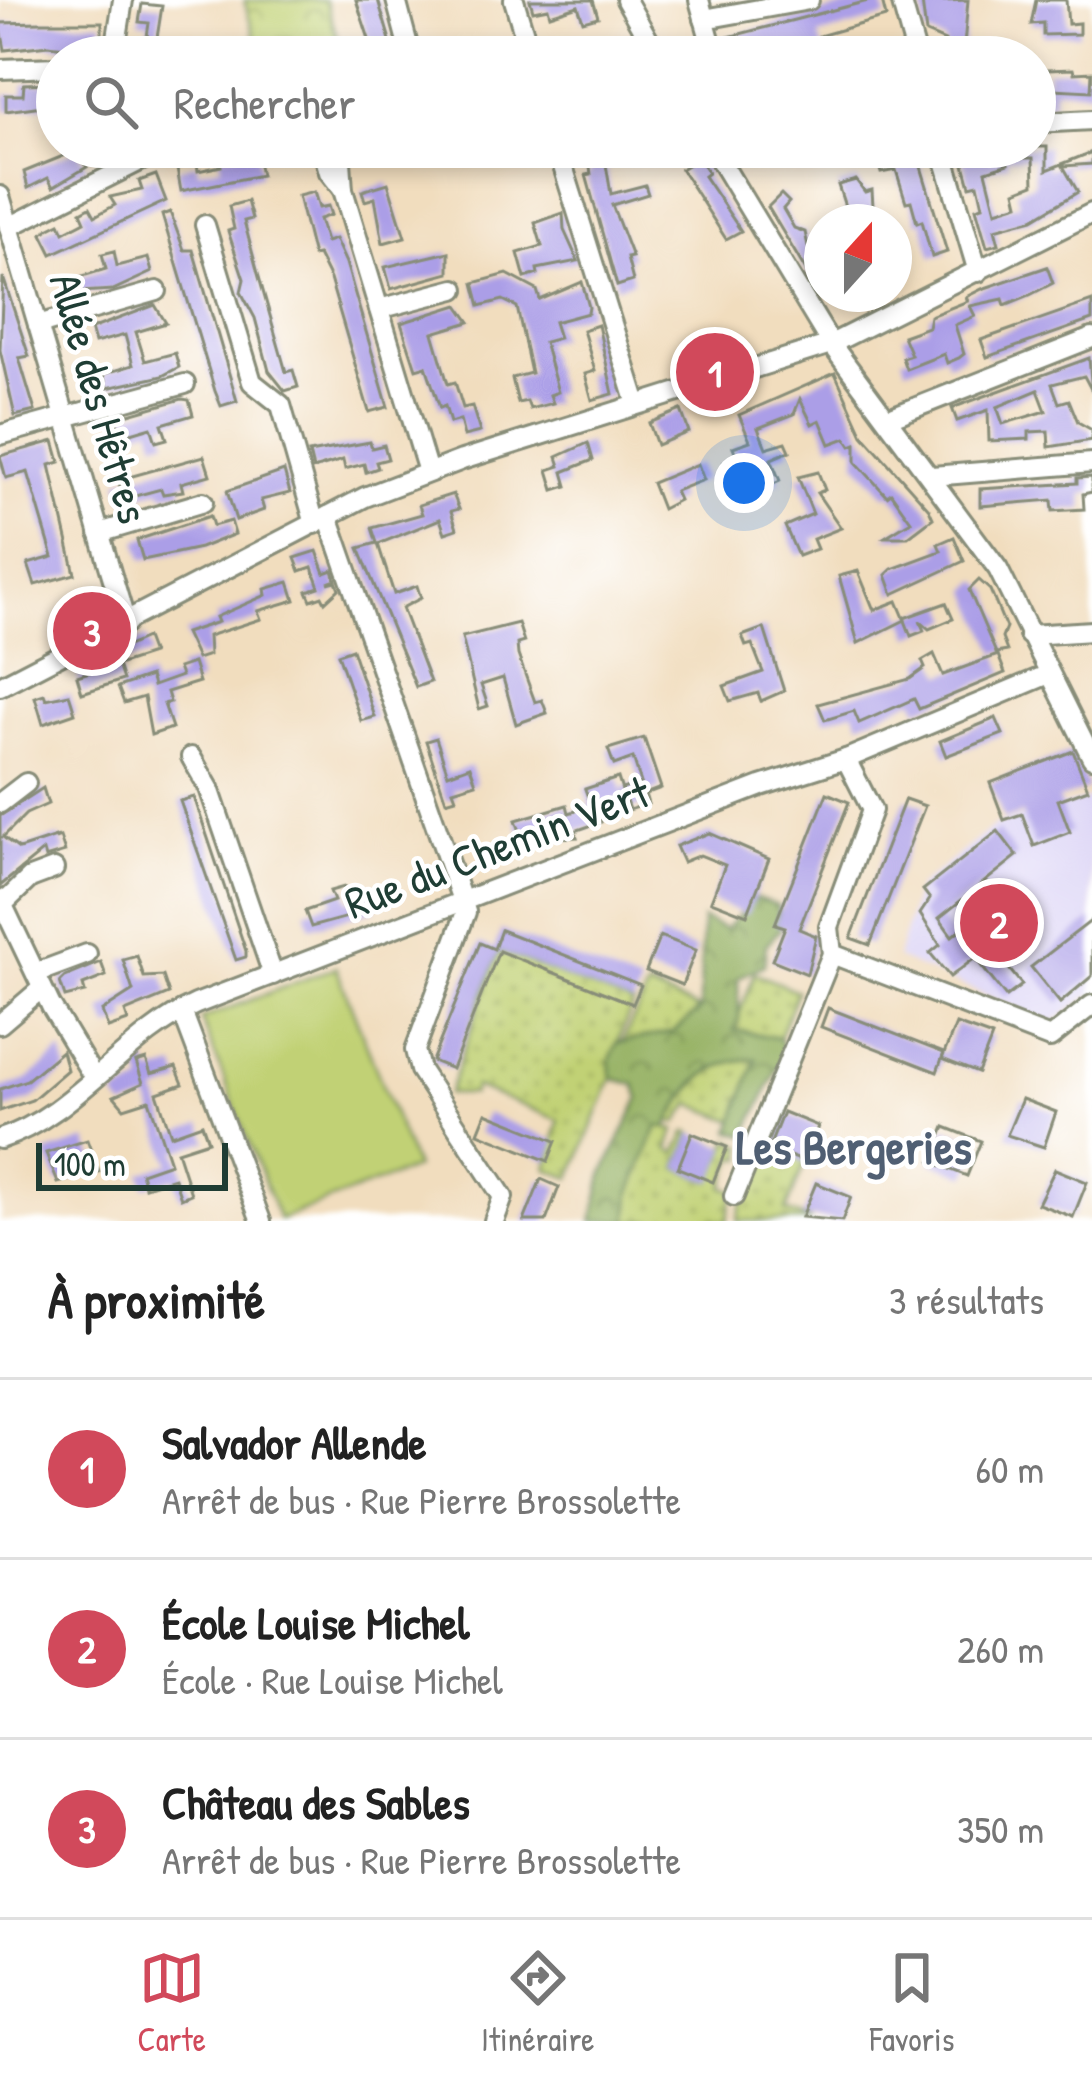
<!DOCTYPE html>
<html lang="fr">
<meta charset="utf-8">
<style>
body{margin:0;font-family:"Patrick Hand",sans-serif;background:#f6f6f6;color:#222}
.compass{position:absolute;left:804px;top:204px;width:108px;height:108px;border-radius:50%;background:#fff;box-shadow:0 6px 18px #0003;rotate:21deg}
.scale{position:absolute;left:36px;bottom:30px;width:192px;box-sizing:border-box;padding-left:12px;border:6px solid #1f3d34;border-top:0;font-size:33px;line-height:42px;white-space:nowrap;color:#1f3d34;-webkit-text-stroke:9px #fff;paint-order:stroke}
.you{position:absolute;left:744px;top:483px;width:42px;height:42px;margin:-30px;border:9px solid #fff;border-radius:50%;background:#1a73e8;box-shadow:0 0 0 18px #1a73e833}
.badge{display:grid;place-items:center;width:78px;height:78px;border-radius:50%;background:#d1495b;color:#fff;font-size:39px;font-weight:700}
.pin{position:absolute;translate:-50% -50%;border:6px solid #fff;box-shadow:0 3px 12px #0006}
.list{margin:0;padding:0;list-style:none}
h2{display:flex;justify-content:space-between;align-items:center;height:156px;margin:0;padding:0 48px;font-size:51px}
h2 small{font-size:39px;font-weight:400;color:#767676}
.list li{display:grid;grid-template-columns:78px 1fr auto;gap:36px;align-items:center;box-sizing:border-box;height:180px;padding:0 48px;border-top:3px solid #e0e0e0}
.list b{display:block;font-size:45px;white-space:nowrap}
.list p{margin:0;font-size:39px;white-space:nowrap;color:#767676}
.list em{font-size:39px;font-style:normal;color:#767676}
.icon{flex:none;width:66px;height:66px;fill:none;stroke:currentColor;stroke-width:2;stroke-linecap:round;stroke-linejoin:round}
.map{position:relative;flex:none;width:1092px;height:1221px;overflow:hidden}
.search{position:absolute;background:#fff;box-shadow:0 6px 18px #0003;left:36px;right:36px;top:36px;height:132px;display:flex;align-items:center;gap:30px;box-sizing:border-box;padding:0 42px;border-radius:66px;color:#767676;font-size:45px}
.sheet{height:696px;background:#fff}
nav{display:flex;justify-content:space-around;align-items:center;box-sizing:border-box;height:168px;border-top:3px solid #e0e0e0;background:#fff;font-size:33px;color:#767676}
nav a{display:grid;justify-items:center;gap:6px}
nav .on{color:#d1495b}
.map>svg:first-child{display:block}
.built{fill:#ddd5f6}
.grass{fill:url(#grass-dots);stroke:#708754;stroke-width:3}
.forest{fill:url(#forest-crowns);stroke:#5c784d;stroke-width:3}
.park{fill:url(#park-crowns);stroke:#708754;stroke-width:3}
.garden{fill:#c1d174;stroke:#708754;stroke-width:3}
.building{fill:#ab9ee7;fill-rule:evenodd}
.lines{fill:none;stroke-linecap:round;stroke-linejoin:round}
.minor-casing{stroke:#888d79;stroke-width:24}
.minor{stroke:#fff;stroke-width:18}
.labels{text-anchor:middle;stroke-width:9;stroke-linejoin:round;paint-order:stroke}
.street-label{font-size:45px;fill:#1f3d34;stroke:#fff}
.neighbourhood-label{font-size:48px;font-weight:bold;fill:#505f73;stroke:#fff}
</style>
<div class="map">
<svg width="1092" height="1221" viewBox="0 0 1092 1221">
<defs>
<pattern id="grass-dots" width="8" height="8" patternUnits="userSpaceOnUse" patternTransform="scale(3)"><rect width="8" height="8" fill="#c1d174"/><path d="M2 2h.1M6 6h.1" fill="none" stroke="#a5b465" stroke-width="1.8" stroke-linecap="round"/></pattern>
<pattern id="forest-crowns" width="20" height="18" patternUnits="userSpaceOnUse" patternTransform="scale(3)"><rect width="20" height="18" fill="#98b366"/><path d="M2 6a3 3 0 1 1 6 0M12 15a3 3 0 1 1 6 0" fill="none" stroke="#7b9355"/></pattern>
<pattern id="park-crowns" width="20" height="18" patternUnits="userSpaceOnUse" patternTransform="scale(3)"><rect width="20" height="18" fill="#c1d174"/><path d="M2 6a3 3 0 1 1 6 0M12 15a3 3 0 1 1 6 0" fill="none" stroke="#a5b465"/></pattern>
</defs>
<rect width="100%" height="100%" fill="#fff"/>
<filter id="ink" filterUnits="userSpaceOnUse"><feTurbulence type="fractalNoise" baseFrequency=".00833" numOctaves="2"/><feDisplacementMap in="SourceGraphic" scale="24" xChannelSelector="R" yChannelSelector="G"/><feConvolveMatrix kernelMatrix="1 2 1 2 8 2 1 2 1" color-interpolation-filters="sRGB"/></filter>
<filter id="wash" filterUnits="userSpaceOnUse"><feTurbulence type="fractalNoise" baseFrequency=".004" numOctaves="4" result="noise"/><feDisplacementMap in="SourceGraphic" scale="48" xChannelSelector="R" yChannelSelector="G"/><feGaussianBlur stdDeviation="2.7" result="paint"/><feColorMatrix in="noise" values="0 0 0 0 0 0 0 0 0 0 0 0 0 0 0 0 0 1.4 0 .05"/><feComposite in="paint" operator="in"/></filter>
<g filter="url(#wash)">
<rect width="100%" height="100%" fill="#f1ddbe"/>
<polygon class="built" points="1091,798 1092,994 1052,1023 897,958 917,888 997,824"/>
<g class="grass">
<polygon points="499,951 633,1004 610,1060 612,1079 571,1178 547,1169 559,1120 475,1087 472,1094 448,1094"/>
<polygon points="755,973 797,991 779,1038 733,1030"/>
<polygon points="648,988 700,1010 674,1032 621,1044"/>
<path d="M757 1058 735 1121 691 1104 677 1123 669 1122C694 1082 708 1062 757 1058Z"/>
<polygon points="658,1126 675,1130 669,1149 676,1153 687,1132 692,1133 678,1168 712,1181 730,1139 743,1146 743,1159 735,1157 724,1187 734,1190 727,1221 628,1221 631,1192"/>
<polygon points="769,1148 805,1162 786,1211 811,1221 737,1221 749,1179 759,1181"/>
</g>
<path class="forest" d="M756 898 777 905 780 929 766 945 764 965 738 978 739 1019 734 1030 779 1038 785 1053 746 1135 731 1131 756 1059C707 1059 687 1086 667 1128L658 1126 631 1192 628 1221H593L603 1175 640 1098 635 1084 612 1079 610 1060 617 1043 673 1032 700 1010 702 919 725 929Z"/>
<polygon class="park" points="244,0 325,0 344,57 260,57"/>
<polygon class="garden" points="336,967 415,1168 279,1220 201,1019"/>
<g id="blocks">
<g class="building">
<polygon points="356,0 378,0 395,57 375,57"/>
<polygon points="530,0 593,0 598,17 583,21 578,6 550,15 548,8 533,11"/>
<polygon points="872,0 882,1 886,17 819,36 825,57 769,57 766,46 728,56 724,38"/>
<polygon points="968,0 963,57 946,57 945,41 926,33 922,2"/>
<polygon points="1036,0 1066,0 1068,24 1079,23 1079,34 1043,35 1043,23 1031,24"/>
<polygon points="142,4 162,6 154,57 144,57 149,23 139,22"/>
<polygon points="42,22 102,22 102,39 85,39 85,49 48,45 5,50 0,23"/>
<polygon points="1073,69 1074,73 1092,72 1091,91 1054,89 1054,102 1035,105 1035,81 1047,79 1047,70"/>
<polygon points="57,83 57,104 6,111 6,95 23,95 24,84"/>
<polygon points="587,147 603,147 611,194 645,185 648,194 612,205 632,257 627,258 633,281 617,286 586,175 591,174"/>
<polygon points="889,147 915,147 947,252 932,257 922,221 917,223 911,201 906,202 896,170 881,173 878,163 893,159"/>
<path d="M988 147 991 155 1012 147H1047V170L1092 152V164L1063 166 1078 192 1033 219 995 229 999 244 987 247 976 208 983 206 978 184 970 186 960 150ZM1007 158H1033L1034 184 1016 191 1019 204 996 211 986 171 1008 164Z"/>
<polygon points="78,150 87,167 53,187 48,178 28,188 24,172"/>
<polygon points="256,151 261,175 181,191 177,169 197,163 198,171 221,166 219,156"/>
<polygon points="699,158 708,173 704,176 741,231 726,239 681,169"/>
<polygon points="156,175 166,201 52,254 42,234 50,228 60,223 64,232 85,221 81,212 90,207 95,216 115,205 110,197 142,190 139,181"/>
<polygon points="856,180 865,192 872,190 874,222 850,222 838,185"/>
<polygon points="388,183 405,237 383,243 375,198 365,201 362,191"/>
<polygon points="314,192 319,208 328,206 331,215 319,219 326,242 335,239 346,263 388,407 369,412 330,279 318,255 313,256 298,196"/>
<polygon points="781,194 789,202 783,209 794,228 805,232 817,289 768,207"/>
<polygon points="247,201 252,219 244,221 257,270 286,372 293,370 298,387 285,391 269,371 255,318 241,292 244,279 228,231 234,229 229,206"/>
<polygon points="170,212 184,250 193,250 237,401 221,406 215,391 162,215"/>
<polygon points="563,213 564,230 578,261 537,269 538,274 525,278 518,253 542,246 535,223"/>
<polygon points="114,251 117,266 148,258 152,272 113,290 80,292 76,278 106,269 102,254"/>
<polygon points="449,252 449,273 391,289 385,267"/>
<polygon points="1047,267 1053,283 1030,295 1005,305 1003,299 970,306 975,316 955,325 964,354 959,358 947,363 944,354 906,369 902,358 911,355 903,336 928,327 930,316 968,301 966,297 982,289"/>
<polygon points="507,274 537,290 540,300 582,282 589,307 588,313 554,322 559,338 544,342 558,392 550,395 553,403 530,409 527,401 518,403 512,378 531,373 517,307 503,300 480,306 474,283"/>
<polygon points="3,277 29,356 19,358 35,411 15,416 0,350"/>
<polygon points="1092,301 1092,320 987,357 981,340"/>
<polygon points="155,305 166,323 136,332 145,361 175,353 179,367 162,376 107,388 103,374 133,365 125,335 95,343 91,329"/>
<polygon points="458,305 470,322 433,333 448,384 455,382 463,408 472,406 480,432 464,436 460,420 450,423 445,406 440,408 426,366 416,369 401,323"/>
<polygon points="598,325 613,394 592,400 585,374 595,371 583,330"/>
<path d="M1089 358 1092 391 1084 376 1052 384 1059 403 1069 400 1078 422 1092 430V440L1049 447 1048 431 1029 432V439L989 441 988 410 957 421 952 408ZM1038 390 1046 411 1003 424 997 407Z"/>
<polygon points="835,373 863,435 929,509 933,518 908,537 885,537 911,521 891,493 887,496 856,462 856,444 851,446 846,438 830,444 820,420 812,424 800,399 794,414 758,428 766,448 786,442 790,451 771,459 780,481 769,486 760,466 731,478 724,462 737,457 733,447 750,441 739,415"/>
<polygon points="182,399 189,400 193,415 162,424 167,439 156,442 151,427 121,436 117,421 122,416"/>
<polygon points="681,410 689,432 657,445 649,423"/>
<polygon points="54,441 60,462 50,465 75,574 35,585 28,564 53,557 28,472 6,478 0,456"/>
<polygon points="370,442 372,448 384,445 388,459 376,462 378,468 366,472 364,464 345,469 343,460 313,469 309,453"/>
<polygon points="588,443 593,460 563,472 567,486 554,490 548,470 560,466 557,457"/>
<polygon points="204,456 210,475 181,483 183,491 163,494 161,489 124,499 118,480"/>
<polygon points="698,464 704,480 675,491 679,500 662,509 652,483"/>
<polygon points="284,471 290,493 261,500 264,510 236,520 227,491"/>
<polygon points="818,472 825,490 817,493 841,528 813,539 817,549 798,556 785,526 813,514 798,477"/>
<polygon points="1092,477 1092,492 1083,494 1084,509 1053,511 1052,500 980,506 980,489 1077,483 1077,478"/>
<polygon points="453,494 459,509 451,511 457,529 445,533 440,519 378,544 394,594 417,586 421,598 402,608 430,682 416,687 359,548 377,543 372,528 422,514 419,505"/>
<polygon points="210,516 213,526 231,521 235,534 200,548 143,560 137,540"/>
<polygon points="954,537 964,561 893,594 886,575 892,569 941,551 938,544"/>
<polygon points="317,551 325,573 333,570 336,580 328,583 336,581 339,589 325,602 322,596 311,600 307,591 319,587 312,567 300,571 295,558"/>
<polygon points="858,571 874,610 897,601 905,620 858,643 839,576"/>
<polygon points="979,580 990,590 1006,628 1002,638 1007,651 996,653 969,590"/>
<polygon points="289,582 295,600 258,611 261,619 208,636 209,655 197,659 185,633 218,622 216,617 266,595 265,589"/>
<polygon points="946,603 953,619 929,629 920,621 924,631 911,636 904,618"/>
<polygon points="518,623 524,642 517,644 518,655 535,702 542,700 547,713 516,724 503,678 481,685 488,706 479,709 462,637"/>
<polygon points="764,628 784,691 761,701 758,693 730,701 724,686 763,672 752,644 746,646 742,636"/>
<polygon points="146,638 152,654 118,665 123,680 82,693 77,676 99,669 96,660"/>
<polygon points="352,649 375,717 361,721 338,654"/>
<polygon points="934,654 943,675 998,655 1005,673 919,709 914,699 859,723 854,711 825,720 818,704 910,679 925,668 922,661"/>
<polygon points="193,663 199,682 167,692 170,702 164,704 172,728 151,735 144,697 124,703 118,687 150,676 153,686 181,676 178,668"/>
<polygon points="44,694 46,699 69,694 75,713 43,724 35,697"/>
<polygon points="996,718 1003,734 946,756 940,741"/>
<polygon points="436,738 448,774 470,766 476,783 453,790 456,798 446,801 426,741"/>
<polygon points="644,738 661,788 645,794 648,804 629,810 622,789 641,783 633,758 614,765 608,749"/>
<polygon points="1073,751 1088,789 1058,800 1070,832 1034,846 1022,814 1004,820 990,783"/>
<polygon points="618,778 624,797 595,806 601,822 575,831 577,837 552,838 548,826 521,834 516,820 567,805 569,813 591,806 585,789"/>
<polygon points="43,788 48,804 26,814 3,837 19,849 59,836 55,839 60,837 65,852 45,858 43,851 0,886 0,816"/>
<polygon points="827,793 849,802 799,929 816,936 807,974 772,960 785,927 775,924"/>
<polygon points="194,797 246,951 246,957 236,960 180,801"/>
<polygon points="905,799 925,806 870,945 851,938"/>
<polygon points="998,831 1017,856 939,918 952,936 997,900 1016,925 990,945 1022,985 1006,997 975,958 950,977 930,953 940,945 920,914 930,899 923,890"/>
<polygon points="709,833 769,859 747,915 711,901 725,865 700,855 683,862 676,846"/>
<polygon points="344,887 349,901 371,893 377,909 311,927 305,911 334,901 330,891"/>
<polygon points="1092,920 1092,976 1060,1003 1031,967"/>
<polygon points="501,930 641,985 633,1004 499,951 452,1069 432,1061 480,943 494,949"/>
<polygon points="660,936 696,950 682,985 646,971"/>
<polygon points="137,956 144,977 163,976 169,994 125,1012 128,1021 108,1028 102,1011 133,991 123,960"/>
<polygon points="101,962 106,976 83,985 85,992 65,997 60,982 65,977"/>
<polygon points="828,1008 944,1053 937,1072 821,1027"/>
<polygon points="956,1024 992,1037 978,1073 942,1059"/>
<polygon points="62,1051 67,1070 32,1100 0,1111 0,1089 27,1080"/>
<polygon points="146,1059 151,1074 176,1067 183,1084 157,1093 171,1135 202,1124 208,1141 177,1151 191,1194 181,1198 174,1178 145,1187 141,1173 170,1163 149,1100 124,1108 114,1096 143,1083 136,1062"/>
<polygon points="1022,1099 1056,1112 1044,1147 1007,1135"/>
<polygon points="783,1112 818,1126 805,1162 769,1148"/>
<polygon points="486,1113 556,1141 548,1161 478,1133"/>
<polygon points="945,1127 981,1141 967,1176 931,1162"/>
<polygon points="692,1133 727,1147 713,1182 678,1168"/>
<polygon points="87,1140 99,1172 58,1183 46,1153"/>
<polygon points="1055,1169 1087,1182 1073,1217 1038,1204"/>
<polygon points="541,1179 559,1187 546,1221 524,1221"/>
<polygon points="816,1183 851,1197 842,1221 802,1217"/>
</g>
</g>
</g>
<g filter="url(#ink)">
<use href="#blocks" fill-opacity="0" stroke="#888d79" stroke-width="3"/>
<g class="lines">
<g class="minor-casing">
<g id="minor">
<polyline points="396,0 411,57"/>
<polyline points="514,0 525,37 540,57"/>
<polyline points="626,0 658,57"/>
<polyline points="699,0 715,57"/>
<polyline points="901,0 917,57"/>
<polyline points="704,19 809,0"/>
<polyline points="114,57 123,0"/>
<polyline points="0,69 57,67"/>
<polyline points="1035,123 1092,120"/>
<polyline points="322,147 329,172 343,190"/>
<polyline points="340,147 343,190 428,472"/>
<polyline points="557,147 637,404"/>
<polyline points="712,147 831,344 998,569 1092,758"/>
<polyline points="941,147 978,272"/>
<polyline points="0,196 126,623"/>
<polyline points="205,225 252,382 281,405 315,524"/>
<polyline points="9,227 152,155 188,147"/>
<polyline points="379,309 455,289"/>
<polyline points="38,325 157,291"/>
<polyline points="889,418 1092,338"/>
<polyline points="0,435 185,384"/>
<polyline points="932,476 1092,463"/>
<polyline points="328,516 466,912 415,1050 420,1070 503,1197 494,1221"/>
<polyline points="99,533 203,502"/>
<polyline points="1029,635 1092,631"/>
<polyline points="0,686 365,497 462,460 831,344 1092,213"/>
<polyline points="191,757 209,788 273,975"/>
<polyline points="0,803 26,783"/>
<polyline points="0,899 51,1006 93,1076"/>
<polyline points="0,907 30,878 54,869"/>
<polyline points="832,954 1050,1038 1092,1005"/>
<polyline points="36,973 87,954"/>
<polyline points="182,1011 261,1221"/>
<polyline points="0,1024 42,988"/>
<path d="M0 1139C74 1116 124 1037 196 1004L761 786 846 759 1049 674"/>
<polyline points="734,1196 832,954 829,927 872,810 846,759"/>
</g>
</g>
<use href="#minor" class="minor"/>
</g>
</g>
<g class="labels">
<g class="street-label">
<text transform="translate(100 398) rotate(74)" y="16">Allée des Hêtres</text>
<text transform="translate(497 847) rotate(-21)" y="16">Rue du Chemin Vert</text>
</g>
<g class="neighbourhood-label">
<text x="854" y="1164">Les Bergeries</text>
</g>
</g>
</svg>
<svg class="compass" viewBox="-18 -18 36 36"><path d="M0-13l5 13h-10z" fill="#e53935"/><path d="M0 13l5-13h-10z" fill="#767676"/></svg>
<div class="scale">100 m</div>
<div class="you"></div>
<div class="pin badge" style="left:715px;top:372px">1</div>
<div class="pin badge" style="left:999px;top:923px">2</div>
<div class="pin badge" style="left:92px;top:631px">3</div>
<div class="search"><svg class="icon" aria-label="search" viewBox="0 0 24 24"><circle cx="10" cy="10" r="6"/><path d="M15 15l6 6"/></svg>Rechercher</div>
</div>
<section class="sheet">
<h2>À proximité<small>3 résultats</small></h2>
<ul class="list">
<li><span class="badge">1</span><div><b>Salvador Allende</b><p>Arrêt de bus · Rue Pierre Brossolette</p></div><em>60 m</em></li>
<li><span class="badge">2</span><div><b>École Louise Michel</b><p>École · Rue Louise Michel</p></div><em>260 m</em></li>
<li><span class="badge">3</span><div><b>Château des Sables</b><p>Arrêt de bus · Rue Pierre Brossolette</p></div><em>350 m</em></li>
</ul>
</section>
<nav>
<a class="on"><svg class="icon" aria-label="map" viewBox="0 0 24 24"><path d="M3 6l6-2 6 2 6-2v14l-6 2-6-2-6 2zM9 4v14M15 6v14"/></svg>Carte</a>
<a><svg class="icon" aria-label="directions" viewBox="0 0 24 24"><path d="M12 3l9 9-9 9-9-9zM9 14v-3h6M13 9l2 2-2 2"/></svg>Itinéraire</a>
<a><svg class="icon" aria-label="saved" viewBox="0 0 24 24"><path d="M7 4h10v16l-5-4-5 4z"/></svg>Favoris</a>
</nav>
